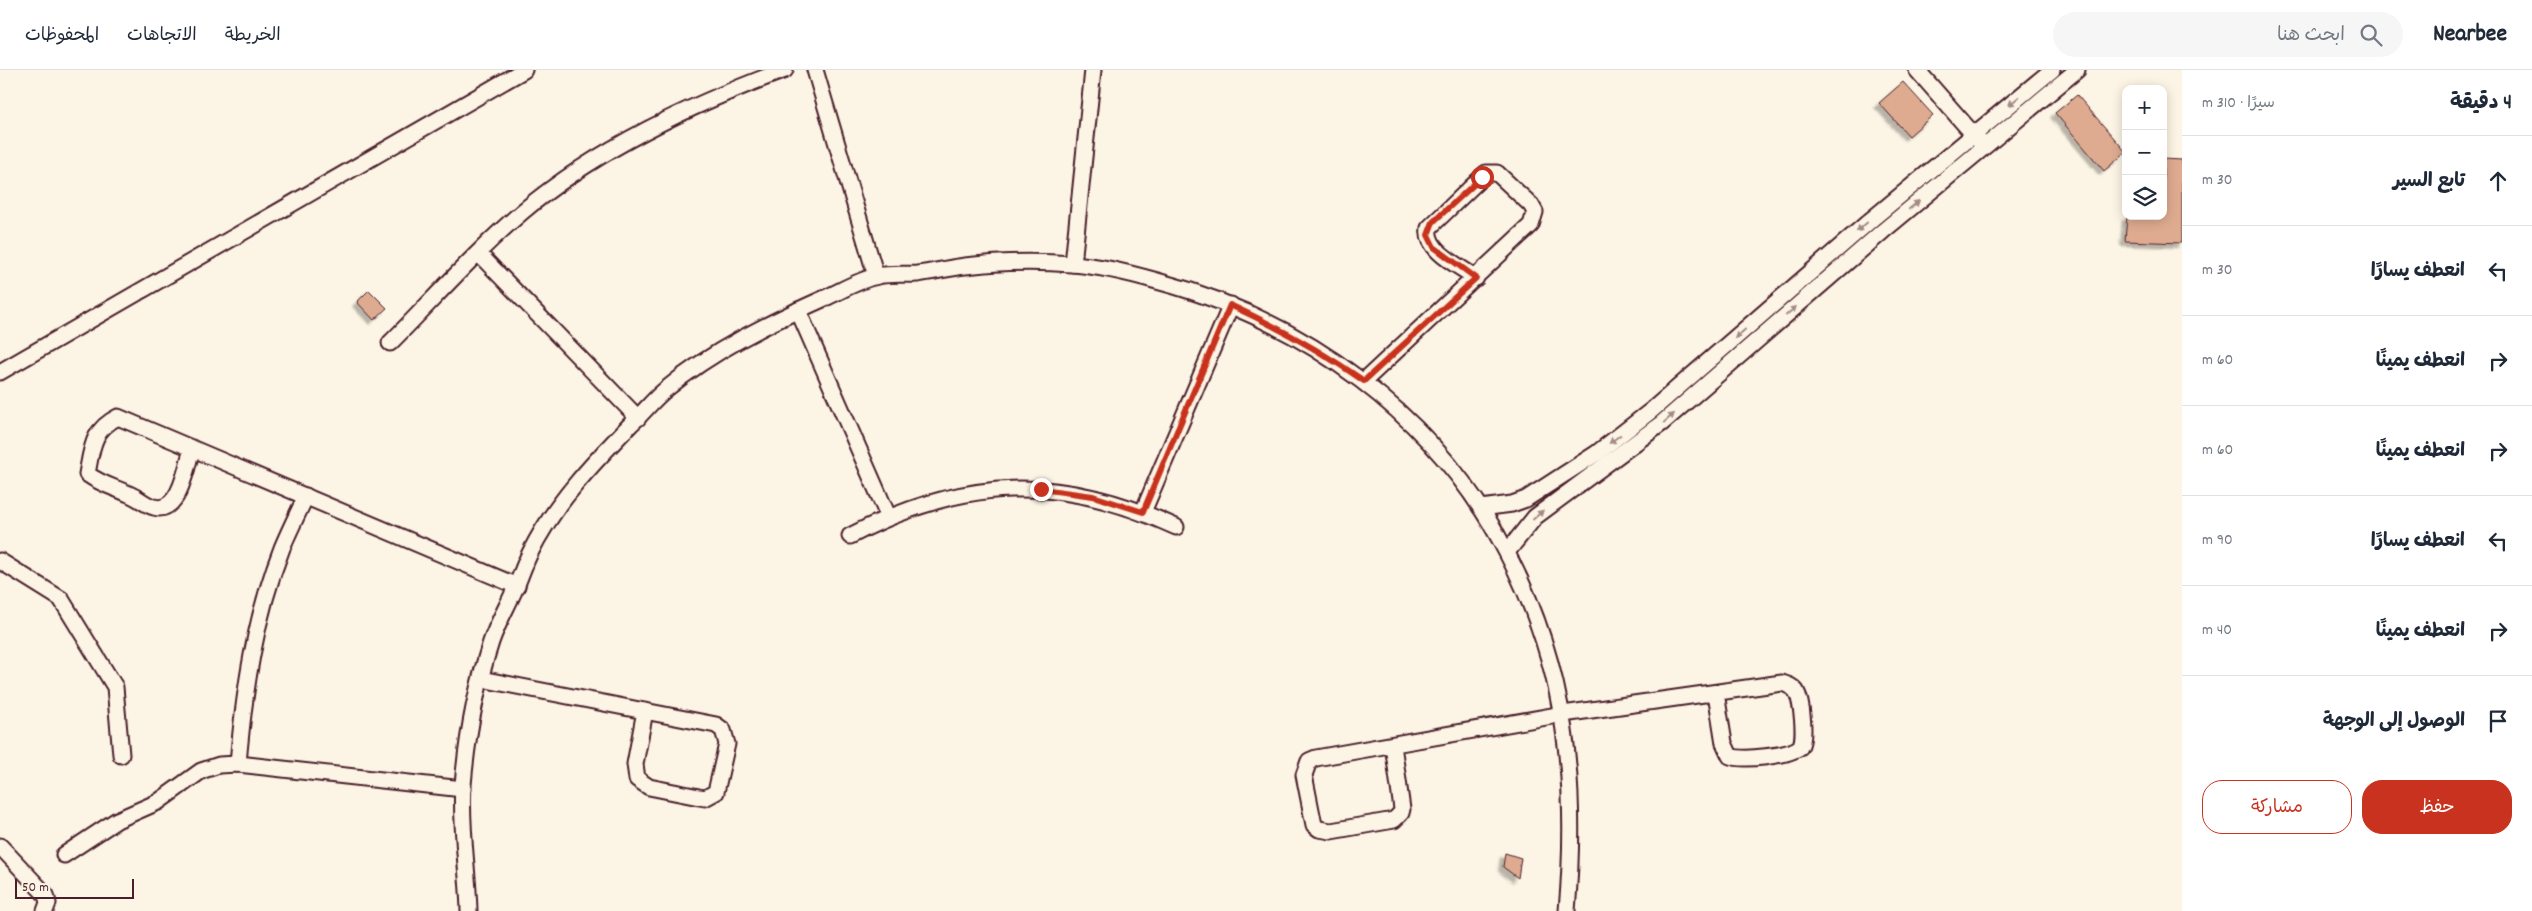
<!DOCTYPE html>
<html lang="ar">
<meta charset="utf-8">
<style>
body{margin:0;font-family:Dekko,"Playpen Sans Arabic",sans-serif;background:#f6f6f7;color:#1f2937;direction:rtl}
.controls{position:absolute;right:15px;top:15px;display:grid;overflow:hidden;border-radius:10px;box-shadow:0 2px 12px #0003}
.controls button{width:45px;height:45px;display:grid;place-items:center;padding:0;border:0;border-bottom:1px solid #e0e1e3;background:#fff;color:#1f2937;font:25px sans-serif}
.scale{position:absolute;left:15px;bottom:12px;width:119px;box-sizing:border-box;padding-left:5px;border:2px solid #4a1f2b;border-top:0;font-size:14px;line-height:18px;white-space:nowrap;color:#4a1f2b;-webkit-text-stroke:4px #fcf5e5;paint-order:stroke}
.stop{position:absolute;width:15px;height:15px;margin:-11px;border:4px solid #c8321e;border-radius:50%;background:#fff}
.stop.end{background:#c8321e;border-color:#fff;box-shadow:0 1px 5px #0008}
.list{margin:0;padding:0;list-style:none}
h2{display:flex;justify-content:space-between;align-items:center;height:65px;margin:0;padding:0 20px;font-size:21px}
h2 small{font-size:16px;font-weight:400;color:#747a83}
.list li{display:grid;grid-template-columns:32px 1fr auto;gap:15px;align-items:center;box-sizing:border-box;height:90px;padding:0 20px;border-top:1px solid #e0e1e3}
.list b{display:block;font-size:19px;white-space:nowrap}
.list em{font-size:16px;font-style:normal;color:#747a83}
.actions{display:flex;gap:10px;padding:15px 20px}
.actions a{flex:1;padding:11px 0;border:1px solid #c8321e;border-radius:20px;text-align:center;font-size:18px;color:#c8321e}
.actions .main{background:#c8321e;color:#fff}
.icon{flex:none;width:28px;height:28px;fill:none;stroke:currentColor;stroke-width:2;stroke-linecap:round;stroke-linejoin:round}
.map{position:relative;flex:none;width:2182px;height:841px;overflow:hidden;direction:ltr}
header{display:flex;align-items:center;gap:30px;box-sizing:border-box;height:70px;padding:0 25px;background:#fff;border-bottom:1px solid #e0e1e3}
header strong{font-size:24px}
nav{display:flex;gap:28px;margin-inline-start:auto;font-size:18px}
.search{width:350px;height:45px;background:#f6f6f7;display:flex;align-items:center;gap:12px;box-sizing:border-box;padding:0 18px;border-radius:28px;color:#747a83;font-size:19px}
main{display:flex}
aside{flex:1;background:#fff}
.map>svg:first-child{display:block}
.building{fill:#deab90;stroke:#4a1f2b;filter:url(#shadow)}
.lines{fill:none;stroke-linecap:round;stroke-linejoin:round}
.minor-casing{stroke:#4a1f2b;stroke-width:19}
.minor{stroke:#fcf5e5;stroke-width:15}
.oneway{fill:#a38a88}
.route{stroke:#c8321e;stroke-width:6}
</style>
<header>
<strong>Nearbee</strong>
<div class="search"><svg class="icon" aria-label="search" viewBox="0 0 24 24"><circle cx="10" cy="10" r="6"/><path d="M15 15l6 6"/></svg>ابحث هنا</div>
<nav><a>الخريطة</a><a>الاتجاهات</a><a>المحفوظات</a></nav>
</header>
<main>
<aside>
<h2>4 دقيقة<small>سيرًا · 310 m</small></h2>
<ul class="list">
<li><svg class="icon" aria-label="ahead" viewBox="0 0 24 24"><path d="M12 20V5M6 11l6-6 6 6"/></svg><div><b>تابع السير</b></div><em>30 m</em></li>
<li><svg class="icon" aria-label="left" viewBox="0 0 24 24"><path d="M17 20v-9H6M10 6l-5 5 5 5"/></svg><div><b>انعطف يسارًا</b></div><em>30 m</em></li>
<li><svg class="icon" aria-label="right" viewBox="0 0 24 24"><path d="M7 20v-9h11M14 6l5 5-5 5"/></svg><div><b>انعطف يمينًا</b></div><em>60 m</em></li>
<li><svg class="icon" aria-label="right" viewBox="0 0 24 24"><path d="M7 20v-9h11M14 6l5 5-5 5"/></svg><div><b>انعطف يمينًا</b></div><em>60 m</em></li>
<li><svg class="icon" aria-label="left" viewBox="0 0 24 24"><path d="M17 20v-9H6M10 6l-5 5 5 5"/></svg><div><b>انعطف يسارًا</b></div><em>90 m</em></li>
<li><svg class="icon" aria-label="right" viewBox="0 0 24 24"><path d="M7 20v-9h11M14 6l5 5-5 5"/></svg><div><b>انعطف يمينًا</b></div><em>40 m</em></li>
<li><svg class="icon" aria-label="arrive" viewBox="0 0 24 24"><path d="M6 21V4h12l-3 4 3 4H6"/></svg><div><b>الوصول إلى الوجهة</b></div></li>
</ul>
<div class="actions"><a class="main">حفظ</a><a>مشاركة</a></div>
</aside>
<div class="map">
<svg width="2182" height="841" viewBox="0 0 2182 841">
<defs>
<filter id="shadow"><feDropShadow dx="-4.5" dy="4.5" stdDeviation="1" flood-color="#0004"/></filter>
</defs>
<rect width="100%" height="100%" fill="#fcf5e5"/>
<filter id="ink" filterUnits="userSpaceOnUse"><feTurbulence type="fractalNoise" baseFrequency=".02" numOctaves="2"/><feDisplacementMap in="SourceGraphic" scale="10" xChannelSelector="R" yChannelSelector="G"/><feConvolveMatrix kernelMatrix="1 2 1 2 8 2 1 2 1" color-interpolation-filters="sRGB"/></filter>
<g filter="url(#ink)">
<g class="building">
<polygon points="1903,12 1933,45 1909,66 1879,33"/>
<polygon points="2077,25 2126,82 2104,101 2055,43"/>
<polygon points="2163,89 2182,90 2182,173 2125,171 2127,146 2163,146"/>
<polygon points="369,220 387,238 374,250 357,232"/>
<polygon points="1505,783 1521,788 1518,808 1503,797"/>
</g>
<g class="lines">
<g class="minor-casing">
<g id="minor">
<polyline points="815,0 876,206"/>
<polyline points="1917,0 1980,72"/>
<polyline points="479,184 638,348"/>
<polyline points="1073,194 1093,0"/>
<polyline points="798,240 888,446"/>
<path d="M390 273C433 230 475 182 522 142 598 78 692 34 785 0"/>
<polyline points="0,302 524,0"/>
<path d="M1364 311 1531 155 1535 142 1531 135 1497 103H1486L1482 107 1429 158C1425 181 1460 196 1476 208"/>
<path d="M192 378C187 396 179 445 154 437 146 435 140 429 133 426 117 418 102 415 87 404 92 378 92 360 118 347L517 516"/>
<polyline points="1481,438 1512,434 1526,429 1597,383 1652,340 1872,149 2052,0"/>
<polyline points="1143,442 1231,235"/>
<path d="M850 466C963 407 1060 403 1176 457"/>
<polyline points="1507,482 1535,447 1662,353 1883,161 2077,0"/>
<polyline points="0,491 61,529 115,617 121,685"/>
<polyline points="481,609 716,655 723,660 727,674 716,722 705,728 699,727 649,717 637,709 635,694 645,641"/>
<path d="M1393 675 1402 739 1401 743 1394 750 1331 761 1319 759 1314 755 1304 705 1309 691 1316 688 1563 644 1782 613C1788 615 1792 616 1796 621 1802 631 1806 668 1800 677 1789 686 1743 691 1730 686L1724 673 1716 623"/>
<path d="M238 694C244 621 255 547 282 478 289 461 298 443 306 426"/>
<polyline points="0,776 46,825 48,833 45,841"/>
<polyline points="64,785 117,750 158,732 201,701 219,695 238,694 463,719"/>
<path d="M469 841C468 800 460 756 463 715 467 667 476 618 491 572 497 554 507 537 515 519 520 508 524 495 530 483 554 434 593 393 631 354 643 343 653 330 665 320 713 280 769 253 825 228 841 221 860 209 878 206 891 203 904 205 917 204 933 202 949 198 965 196 1000 192 1037 191 1072 194 1100 196 1129 203 1157 211 1304 250 1437 346 1507 483 1567 598 1578 714 1567 841"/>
</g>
</g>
<use href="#minor" class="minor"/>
</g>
<defs><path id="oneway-solid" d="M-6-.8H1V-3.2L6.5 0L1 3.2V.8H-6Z" transform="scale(1.25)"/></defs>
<g class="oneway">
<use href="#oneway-solid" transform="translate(2014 31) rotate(140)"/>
<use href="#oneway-solid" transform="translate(1914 135) rotate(-40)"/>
<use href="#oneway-solid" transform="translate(1862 157) rotate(139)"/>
<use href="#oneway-solid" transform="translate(1791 241) rotate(-41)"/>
<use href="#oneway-solid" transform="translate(1740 264) rotate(139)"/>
<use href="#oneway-solid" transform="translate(1669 348) rotate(-41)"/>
<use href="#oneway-solid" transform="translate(1615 369) rotate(143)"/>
<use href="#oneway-solid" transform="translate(1538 445) rotate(-42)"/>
</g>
</g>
<g class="lines" filter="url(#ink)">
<path class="route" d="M1041 419 1093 426 1143 442 1230 235C1278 257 1321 281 1364 311L1476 208 1434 177 1428 165 1433 152 1482 107"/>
</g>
</svg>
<div class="controls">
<button>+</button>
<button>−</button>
<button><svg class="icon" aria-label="layers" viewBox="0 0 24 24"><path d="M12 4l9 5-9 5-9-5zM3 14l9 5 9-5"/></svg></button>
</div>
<div class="scale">50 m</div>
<div class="stop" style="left:1482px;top:107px"></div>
<div class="stop end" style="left:1041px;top:419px"></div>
</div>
</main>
